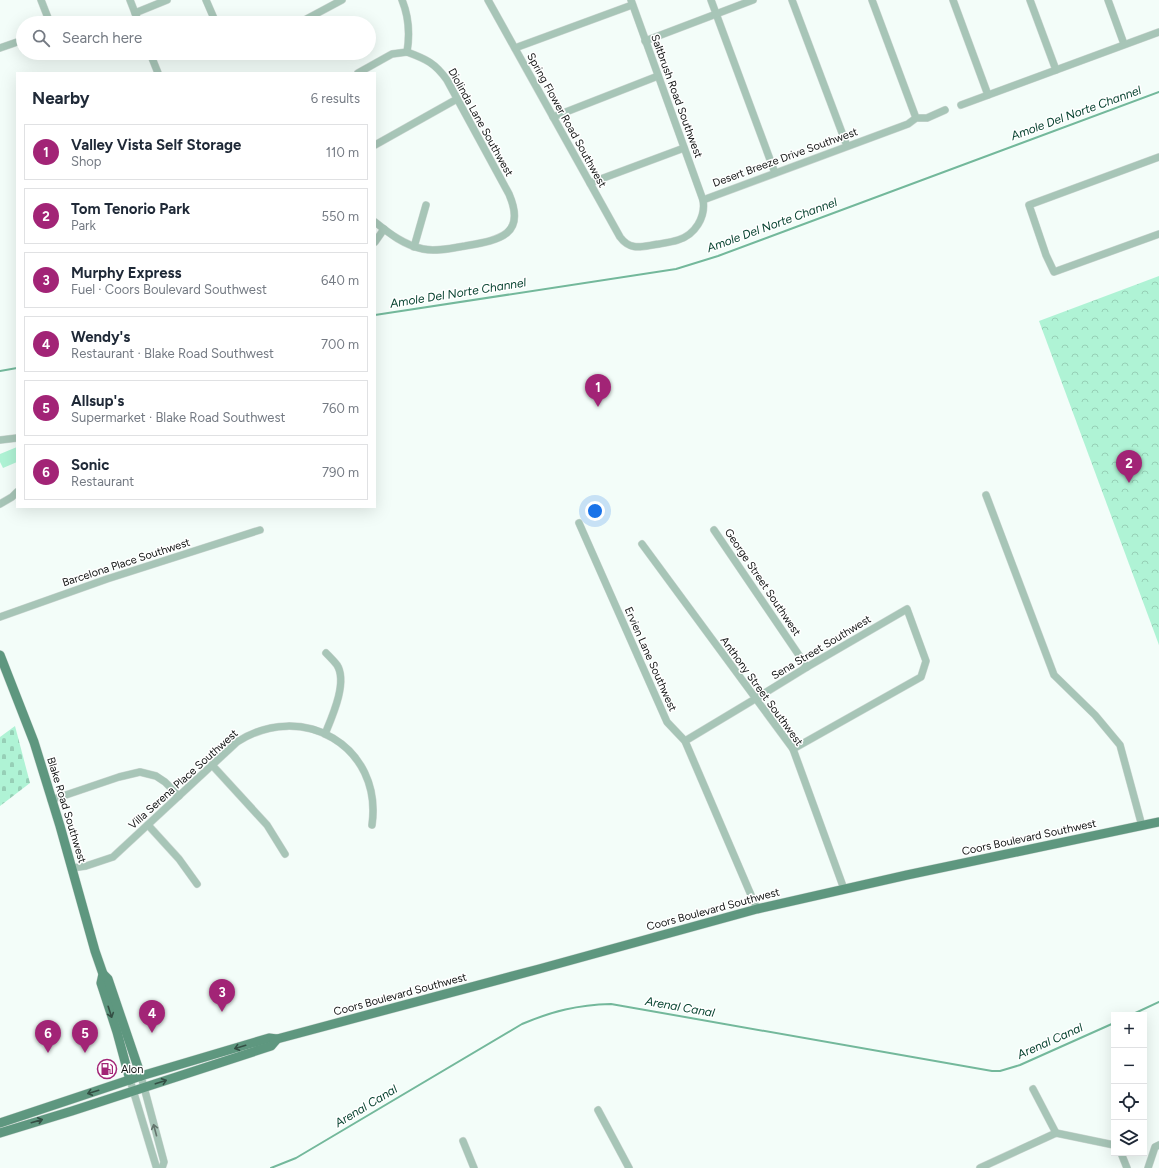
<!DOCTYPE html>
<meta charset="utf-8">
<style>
body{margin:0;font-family:Figtree,sans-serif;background:#f2f2f3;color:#1f2937}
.controls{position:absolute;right:12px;bottom:12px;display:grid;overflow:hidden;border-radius:0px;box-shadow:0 4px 16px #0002}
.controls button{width:36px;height:36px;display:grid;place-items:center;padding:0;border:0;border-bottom:1px solid #e0e1e3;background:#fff;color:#1f2937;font:20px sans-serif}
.you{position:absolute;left:595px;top:511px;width:14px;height:14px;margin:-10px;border:3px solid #fff;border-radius:50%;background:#1a73e8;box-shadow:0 0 0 6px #1a73e833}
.badge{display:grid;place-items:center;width:26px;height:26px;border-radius:50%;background:#a22476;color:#fff;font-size:13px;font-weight:700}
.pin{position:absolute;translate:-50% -33px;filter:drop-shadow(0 1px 2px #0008)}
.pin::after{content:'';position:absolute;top:21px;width:14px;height:12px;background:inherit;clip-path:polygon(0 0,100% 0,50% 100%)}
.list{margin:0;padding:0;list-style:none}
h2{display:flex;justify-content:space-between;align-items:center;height:52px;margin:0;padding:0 16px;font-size:17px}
h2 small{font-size:13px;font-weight:400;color:#747a83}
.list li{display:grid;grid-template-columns:26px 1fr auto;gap:12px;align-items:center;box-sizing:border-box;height:56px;margin:0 8px 8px;padding:0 8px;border:1px solid #e0e1e3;border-radius:0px}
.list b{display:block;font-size:15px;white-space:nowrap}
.list p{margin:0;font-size:13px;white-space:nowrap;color:#747a83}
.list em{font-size:13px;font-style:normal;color:#747a83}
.icon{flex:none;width:22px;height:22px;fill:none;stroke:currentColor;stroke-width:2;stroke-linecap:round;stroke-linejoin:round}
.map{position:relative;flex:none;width:1159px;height:1168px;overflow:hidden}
.search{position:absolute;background:#fff;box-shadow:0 4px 16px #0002;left:16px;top:16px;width:360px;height:44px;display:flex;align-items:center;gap:10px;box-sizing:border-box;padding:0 14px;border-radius:22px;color:#747a83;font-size:15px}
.panel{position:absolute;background:#fff;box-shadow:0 4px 16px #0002;left:16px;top:72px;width:360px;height:436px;border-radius:0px}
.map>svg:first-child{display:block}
.cemetery{fill:url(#cemetery-stones)}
.park{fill:url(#park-crowns)}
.pitch{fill:#aff3d5}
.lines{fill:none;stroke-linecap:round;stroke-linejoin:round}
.stream{stroke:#73b89b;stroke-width:2}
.minor-casing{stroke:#cfd8d4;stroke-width:8}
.major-casing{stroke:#cfd8d4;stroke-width:10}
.minor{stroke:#a7c5b7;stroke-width:7}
.major{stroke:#5e977f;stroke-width:9}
.oneway{stroke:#344f44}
.oneway2{stroke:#64756d}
.labels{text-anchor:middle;stroke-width:3;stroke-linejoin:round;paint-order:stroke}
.street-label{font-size:11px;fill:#111413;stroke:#fff}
.poi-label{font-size:11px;fill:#111413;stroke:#fff;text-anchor:start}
.water-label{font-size:12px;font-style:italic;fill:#084431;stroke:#fff}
</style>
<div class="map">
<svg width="1159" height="1168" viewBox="0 0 1159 1168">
<defs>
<pattern id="cemetery-stones" width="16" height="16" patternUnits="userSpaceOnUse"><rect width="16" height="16" fill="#aff3d5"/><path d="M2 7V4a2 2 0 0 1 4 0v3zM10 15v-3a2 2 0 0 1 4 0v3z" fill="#96cfb6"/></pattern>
<pattern id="park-crowns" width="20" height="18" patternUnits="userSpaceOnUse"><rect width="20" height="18" fill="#aff3d5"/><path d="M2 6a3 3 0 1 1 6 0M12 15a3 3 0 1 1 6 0" fill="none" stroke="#96cfb6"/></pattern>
</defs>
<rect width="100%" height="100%" fill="#f3fdf9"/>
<polygon class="cemetery" points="15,726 30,783 0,806 0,737"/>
<polygon class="park" points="1159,276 1159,645 1039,321"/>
<polygon class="pitch" points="17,447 17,462 3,468 0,462 0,454"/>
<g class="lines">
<g class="stream">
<polyline points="375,315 676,269 718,256 1159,92"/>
<polyline points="0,371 17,368"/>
<polyline points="1131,1015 1159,1002"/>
<path d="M271 1168 296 1158 522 1024C553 1011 577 1005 611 1004L992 1071H1000L1020 1065 1114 1023"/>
</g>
<g class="minor-casing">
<g id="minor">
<polyline points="41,0 50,23"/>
<polyline points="130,0 139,23"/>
<polyline points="206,0 216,23"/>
<path d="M402 0C409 17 410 34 407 52"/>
<path d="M488 0 620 237C631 252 643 246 659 244 665 243 672 242 678 240 695 235 706 217 703 200L631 0"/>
<polyline points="711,0 775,173"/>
<polyline points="792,0 847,146"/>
<polyline points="872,0 916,118"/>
<polyline points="953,0 988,95"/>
<polyline points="1030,0 1056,70"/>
<polyline points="1108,0 1124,44"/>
<polyline points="135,13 167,0"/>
<polyline points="299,23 342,0"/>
<polyline points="645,41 753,0"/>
<polyline points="0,48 23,40"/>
<polyline points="515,48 632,5"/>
<polyline points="150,53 158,73"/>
<polyline points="358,73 392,54 407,52"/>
<polyline points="961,105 1159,32"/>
<polyline points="553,117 658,76"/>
<polyline points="375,145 457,99"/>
<polyline points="1159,157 1029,205 1046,255 1054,272 1159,234"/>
<polyline points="590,183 684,148"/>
<polyline points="703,200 908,124 916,118 927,118 945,110"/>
<path d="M375 222C390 234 404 245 423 249 436 252 452 248 465 246 498 240 527 236 509 194L447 80C435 63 426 59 407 52"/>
<polyline points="375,242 384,229"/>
<polyline points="414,247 426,205"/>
<polyline points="0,440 17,438"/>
<polyline points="986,495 1054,675 1095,715 1120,745 1142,826"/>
<polyline points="0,504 12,497 17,492"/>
<polyline points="579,523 667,722 685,741 757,909"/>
<polyline points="714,530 807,667"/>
<polyline points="642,544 793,749 844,889"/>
<polyline points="0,617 107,579 260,530"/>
<path d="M325 734C332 717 348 682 337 665 334 661 330 657 326 653"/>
<polyline points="685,741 755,699 807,667 907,609 926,661 921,677 793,749"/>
<polyline points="212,765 267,825 285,854"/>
<polyline points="51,800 119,777 140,772 156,776 165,782 179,796"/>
<polyline points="148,825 179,859 197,884"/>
<path d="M72 868 86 866 113 857 237 742C302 700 383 746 372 825"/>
<polyline points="141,1076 164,1162 162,1168"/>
<polyline points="130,1080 156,1166 158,1168"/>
<polyline points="1033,1089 1056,1133"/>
<polyline points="598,1110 629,1168"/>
<polyline points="463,1141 474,1168"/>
<polyline points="1121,1153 1127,1168"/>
<polyline points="980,1168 1056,1133 1114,1145"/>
<polyline points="1148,1168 1155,1147 1159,1145"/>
</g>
</g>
<g class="major-casing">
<g id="major">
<polyline points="0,655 34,742 60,826 95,951 103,974 101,983 117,1032 130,1080"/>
<polyline points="103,974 108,979 141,1076"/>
<polyline points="0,1123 141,1076 269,1038 277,1039 539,969 757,909 907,875 1159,822"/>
<polyline points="0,1133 72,1111 271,1046 277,1039"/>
</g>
</g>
<use href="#minor" class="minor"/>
<use href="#major" class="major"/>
</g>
<defs><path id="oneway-shaft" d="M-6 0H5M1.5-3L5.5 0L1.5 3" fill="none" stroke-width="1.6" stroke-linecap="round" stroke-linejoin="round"/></defs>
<g class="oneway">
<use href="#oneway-shaft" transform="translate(110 1012) rotate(72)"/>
<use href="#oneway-shaft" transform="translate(240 1047) rotate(163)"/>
<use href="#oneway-shaft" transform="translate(161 1082) rotate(-18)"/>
<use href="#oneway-shaft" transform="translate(93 1092) rotate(163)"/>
<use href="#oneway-shaft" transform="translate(37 1121) rotate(-16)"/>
</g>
<use class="oneway2" href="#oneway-shaft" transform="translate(155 1130) rotate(-105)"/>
<defs>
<g id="fuel-ring" transform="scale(1)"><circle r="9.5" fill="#fff" stroke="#a22476" stroke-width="1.5"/><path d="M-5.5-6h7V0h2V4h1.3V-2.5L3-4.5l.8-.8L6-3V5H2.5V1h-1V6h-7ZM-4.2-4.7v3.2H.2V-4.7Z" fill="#a22476"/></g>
</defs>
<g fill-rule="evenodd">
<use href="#fuel-ring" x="107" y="1069"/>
</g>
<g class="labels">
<g class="street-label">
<text transform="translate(677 96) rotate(70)" y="4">Saltbrush Road Southwest</text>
<text transform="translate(567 120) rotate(61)" y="4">Spring Flower Road Southwest</text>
<text transform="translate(481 122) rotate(61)" y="4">Diolinda Lane Southwest</text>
<text transform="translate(785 157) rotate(-20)" y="4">Desert Breeze Drive Southwest</text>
<text transform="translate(126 562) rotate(-18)" y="4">Barcelona Place Southwest</text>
<text transform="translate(763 582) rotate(56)" y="4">George Street Southwest</text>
<text transform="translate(821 647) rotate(-31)" y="4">Sena Street Southwest</text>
<text transform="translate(651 659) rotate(66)" y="4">Ervien Lane Southwest</text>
<text transform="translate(762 691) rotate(54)" y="4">Anthony Street Southwest</text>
<text transform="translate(183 779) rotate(-42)" y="4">Villa Serena Place Southwest</text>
<text transform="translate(67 810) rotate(73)" y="4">Blake Road Southwest</text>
<text transform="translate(1029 837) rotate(-12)" y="4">Coors Boulevard Southwest</text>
<text transform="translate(713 909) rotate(-15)" y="4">Coors Boulevard Southwest</text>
<text transform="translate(400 994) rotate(-15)" y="4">Coors Boulevard Southwest</text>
</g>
<g class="poi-label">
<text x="121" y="1073">Alon</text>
</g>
<g class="water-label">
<text transform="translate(1076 113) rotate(-20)" y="4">Amole Del Norte Channel</text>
<text transform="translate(772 225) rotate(-20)" y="4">Amole Del Norte Channel</text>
<text transform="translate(458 293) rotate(-9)" y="4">Amole Del Norte Channel</text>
<text transform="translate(680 1007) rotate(10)" y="4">Arenal Canal</text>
<text transform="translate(1050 1041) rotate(-24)" y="4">Arenal Canal</text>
<text transform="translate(366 1106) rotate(-31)" y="4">Arenal Canal</text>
</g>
</g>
</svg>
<div class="controls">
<button>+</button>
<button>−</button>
<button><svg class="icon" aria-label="locate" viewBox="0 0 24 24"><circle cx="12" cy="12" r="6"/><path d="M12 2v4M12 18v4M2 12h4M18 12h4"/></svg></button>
<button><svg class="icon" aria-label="layers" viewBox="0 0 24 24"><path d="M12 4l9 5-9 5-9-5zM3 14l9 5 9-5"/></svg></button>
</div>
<div class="you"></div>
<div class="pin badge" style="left:598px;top:407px">1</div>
<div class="pin badge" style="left:1129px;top:483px">2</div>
<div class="pin badge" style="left:222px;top:1012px">3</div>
<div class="pin badge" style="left:152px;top:1033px">4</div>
<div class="pin badge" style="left:85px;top:1053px">5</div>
<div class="pin badge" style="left:48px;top:1053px">6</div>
<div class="search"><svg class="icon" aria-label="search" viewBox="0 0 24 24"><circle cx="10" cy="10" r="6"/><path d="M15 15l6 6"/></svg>Search here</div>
<section class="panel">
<h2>Nearby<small>6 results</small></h2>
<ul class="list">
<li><span class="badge">1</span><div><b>Valley Vista Self Storage</b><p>Shop</p></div><em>110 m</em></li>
<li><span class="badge">2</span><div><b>Tom Tenorio Park</b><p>Park</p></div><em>550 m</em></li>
<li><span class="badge">3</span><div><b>Murphy Express</b><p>Fuel · Coors Boulevard Southwest</p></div><em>640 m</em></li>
<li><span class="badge">4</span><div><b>Wendy's</b><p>Restaurant · Blake Road Southwest</p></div><em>700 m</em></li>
<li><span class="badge">5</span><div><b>Allsup's</b><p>Supermarket · Blake Road Southwest</p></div><em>760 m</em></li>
<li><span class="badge">6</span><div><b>Sonic</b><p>Restaurant</p></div><em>790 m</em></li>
</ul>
</section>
</div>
